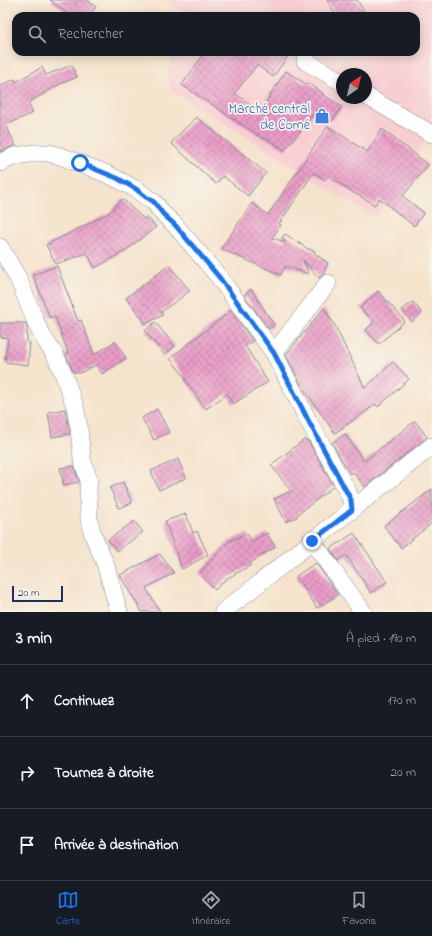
<!DOCTYPE html>
<html lang="fr">
<meta charset="utf-8">
<style>
body{margin:0;font-family:"Indie Flower",sans-serif;background:#242831;color:#f1f3f6}
.compass{position:absolute;left:336px;top:68px;width:36px;height:36px;border-radius:50%;background:#171b24;box-shadow:0 2px 10px #0003;rotate:35deg}
.scale{position:absolute;left:12px;bottom:10px;width:51px;box-sizing:border-box;padding-left:4px;border:2px solid #1b2f5e;border-top:0;font-size:11px;line-height:14px;white-space:nowrap;color:#1b2f5e;-webkit-text-stroke:3px #f7f3e8;paint-order:stroke}
.stop{position:absolute;width:12px;height:12px;margin:-9px;border:3px solid #1a73e8;border-radius:50%;background:#fff}
.stop.end{background:#1a73e8;border-color:#fff;box-shadow:0 1px 4px #0008}
.list{margin:0;padding:0;list-style:none}
h2{display:flex;justify-content:space-between;align-items:center;height:52px;margin:0;padding:0 16px;font-size:17px}
h2 small{font-size:13px;font-weight:400;color:#9ea1a6}
.list li{display:grid;grid-template-columns:26px 1fr auto;gap:12px;align-items:center;box-sizing:border-box;height:72px;padding:0 16px;border-top:1px solid #363941}
.list b{display:block;font-size:15px;white-space:nowrap}
.list em{font-size:13px;font-style:normal;color:#9ea1a6}
.icon{flex:none;width:22px;height:22px;fill:none;stroke:currentColor;stroke-width:2;stroke-linecap:round;stroke-linejoin:round}
.map{position:relative;flex:none;width:432px;height:612px;overflow:hidden}
.search{position:absolute;background:#171b24;box-shadow:0 2px 10px #0003;left:12px;right:12px;top:12px;height:44px;display:flex;align-items:center;gap:10px;box-sizing:border-box;padding:0 14px;border-radius:12px;color:#9ea1a6;font-size:15px}
.sheet{height:268px;background:#171b24}
nav{display:flex;justify-content:space-around;align-items:center;box-sizing:border-box;height:56px;border-top:1px solid #363941;background:#171b24;font-size:11px;color:#9ea1a6}
nav a{display:grid;justify-items:center;gap:2px}
nav .on{color:#1a73e8}
.map>svg:first-child{display:block}
.built{fill:#f7cfd2;fill-rule:evenodd}
.building{fill:url(#building-cross-hatch)}
.lines{fill:none;stroke-linecap:round;stroke-linejoin:round}
.minor-casing{stroke:#888995;stroke-width:18}
.minor{stroke:#fff;stroke-width:17}
.route{stroke:#1a73e8;stroke-width:5}
.labels{text-anchor:middle;stroke-width:3.5;stroke-linejoin:round;paint-order:stroke}
.shop-label{font-size:14px;fill:#366cbe;stroke:#f7f3e8;text-anchor:end}
</style>
<div class="map">
<svg width="432" height="612" viewBox="0 0 432 612">
<defs>
<pattern id="building-cross-hatch" width="8" height="8" patternUnits="userSpaceOnUse"><rect width="8" height="8" fill="#ea9dc8"/><path d="M0 0l8 8M0 8l8-8" fill="none" stroke="#bd80a6"/></pattern>
</defs>
<rect width="100%" height="100%" fill="#f7f3e8"/>
<filter id="ink" filterUnits="userSpaceOnUse"><feTurbulence type="fractalNoise" baseFrequency=".025" numOctaves="2"/><feDisplacementMap in="SourceGraphic" scale="8" xChannelSelector="R" yChannelSelector="G"/><feConvolveMatrix kernelMatrix="1 2 1 2 8 2 1 2 1" color-interpolation-filters="sRGB"/></filter>
<filter id="wash" filterUnits="userSpaceOnUse"><feTurbulence type="fractalNoise" baseFrequency=".012" numOctaves="4" result="noise"/><feDisplacementMap in="SourceGraphic" scale="16" xChannelSelector="R" yChannelSelector="G"/><feGaussianBlur stdDeviation="0.9" result="paint"/><feColorMatrix in="noise" values="0 0 0 0 0 0 0 0 0 0 0 0 0 0 0 0 0 1.4 0 .05"/><feComposite in="paint" operator="in"/></filter>
<g filter="url(#wash)">
<rect width="100%" height="100%" fill="#f5e3cc"/>
<path class="built" d="M162 0H429L432 5V133L375 218 171 90 167 70 174 52H416V16H186V14ZM342 74H366V98H342Z"/>
<g id="blocks">
<g class="building">
<polygon points="50,0 87,0 96,7 88,16 70,16"/>
<polygon points="327,0 357,0 367,16 336,16"/>
<polygon points="205,52 291,52 273,77 257,65 235,93 259,112 286,71 307,85 308,83 323,93 322,94 342,107 332,121 317,109 285,150 265,138 264,139 182,85"/>
<polygon points="72,65 77,77 60,84 28,103 33,113 6,125 16,146 11,147 0,152 0,86 15,79 16,82 42,67 46,75"/>
<polygon points="196,117 266,173 248,196 223,176 216,184 171,143"/>
<polygon points="328,126 367,152 382,129 396,139 395,140 410,150 428,165 403,196 424,213 414,226 379,198 375,205 357,194 357,195 328,176 325,180 314,172 279,224 281,225 272,238 286,242 282,238 285,234 308,249 315,251 314,253 328,263 323,275 319,278 303,260 309,274 285,266 281,275 221,249 252,203 268,215"/>
<polygon points="122,199 144,219 147,217 156,227 125,251 95,268 87,253 56,264 46,245 109,213"/>
<polygon points="169,265 190,291 161,312 163,315 145,324 142,318 126,298"/>
<polygon points="57,266 78,321 81,320 94,355 115,341 126,358 102,374 96,365 80,373 73,372 66,354 68,353 55,316 50,318 33,275"/>
<polygon points="251,289 274,325 269,329 244,295"/>
<polygon points="378,291 405,321 379,344 366,330 374,322 360,308"/>
<polygon points="413,302 422,313 412,322 402,310"/>
<polygon points="324,308 334,324 365,388 393,362 409,379 378,407 376,404 335,433 303,388 286,355"/>
<polygon points="230,310 253,341 245,346 268,382 233,404 227,394 206,409 185,380 186,379 170,358 223,317"/>
<polygon points="155,322 175,346 165,355 145,331"/>
<polygon points="0,323 26,323 27,327 27,343 30,343 28,365 5,362 8,338 0,337"/>
<polygon points="65,409 70,434 52,437 48,412"/>
<polygon points="157,409 169,432 154,440 142,418"/>
<polygon points="415,421 427,437 365,487 353,472 350,474 332,443 345,434 364,461"/>
<polygon points="305,439 306,441 307,440 308,441 334,486 297,515 297,517 286,522 274,499 291,491 271,465"/>
<polygon points="178,459 186,478 159,490 151,471"/>
<polygon points="74,466 79,482 64,485 60,468"/>
<polygon points="123,482 132,503 119,508 110,488"/>
<polygon points="432,489 432,523 401,548 384,526"/>
<polygon points="186,514 193,533 197,531 208,555 182,569 165,521"/>
<polygon points="134,521 143,532 117,551 108,540"/>
<polygon points="247,533 251,542 267,533 275,547 250,563 251,565 226,579 215,590 199,573 228,542"/>
<polygon points="354,533 387,582 371,593 346,555 338,561 330,549"/>
<polygon points="160,554 174,573 146,588 160,612 142,612 132,595 132,596 120,575"/>
<polygon points="316,563 338,595 317,608 296,576"/>
</g>
</g>
</g>
<g filter="url(#ink)">
<use href="#blocks" fill-opacity="0" stroke="#888995" stroke-width="1"/>
<g class="lines">
<g class="minor-casing">
<g id="minor">
<polyline points="305,61 342,82"/>
<polyline points="366,96 432,134"/>
<polyline points="0,163 15,156 35,153 49,153 63,157 107,174 136,189 146,197 154,202 163,214 175,225 219,277 274,353 308,420 348,492 351,500 352,510"/>
<polyline points="0,247 18,278 37,325 43,337 55,355 63,373 75,406 79,428 82,459 89,480 88,488 89,520 93,535 105,563 119,612"/>
<polyline points="274,353 328,283"/>
<polyline points="312,541 363,612"/>
<polyline points="223,612 432,446"/>
</g>
</g>
<use href="#minor" class="minor"/>
</g>
</g>
<g class="lines" filter="url(#ink)">
<polyline class="route" points="80,163 117,178 136,189 146,197 154,202 163,214 175,225 219,277 274,353 308,420 351,500 352,510 312,541"/>
</g>
<defs>
<g id="shop-bare" transform="scale(1.2)"><path d="M-5-2.5h2.3a2.7 3.5 0 0 1 5.4 0H5L5.5 6h-11ZM-1.5-2.5h3a1.5 2.3 0 0 0-3 0Z" fill="#3f7fe0" stroke="#f7f3e8" stroke-width="2.5" paint-order="stroke"/></g>
</defs>
<g fill-rule="evenodd">
<use href="#shop-bare" x="322" y="116"/>
</g>
<g class="labels">
<g class="shop-label">
<text x="310" y="113">Marché central<tspan x="310" dy="16">de Comé</tspan></text>
</g>
</g>
</svg>
<svg class="compass" viewBox="-18 -18 36 36"><path d="M0-13l5 13h-10z" fill="#e53935"/><path d="M0 13l5-13h-10z" fill="#9ea1a6"/></svg>
<div class="scale">20 m</div>
<div class="stop" style="left:80px;top:163px"></div>
<div class="stop end" style="left:312px;top:541px"></div>
<div class="search"><svg class="icon" aria-label="search" viewBox="0 0 24 24"><circle cx="10" cy="10" r="6"/><path d="M15 15l6 6"/></svg>Rechercher</div>
</div>
<section class="sheet">
<h2>3 min<small>À pied · 190 m</small></h2>
<ul class="list">
<li><svg class="icon" aria-label="ahead" viewBox="0 0 24 24"><path d="M12 20V5M6 11l6-6 6 6"/></svg><div><b>Continuez</b></div><em>170 m</em></li>
<li><svg class="icon" aria-label="right" viewBox="0 0 24 24"><path d="M7 20v-9h11M14 6l5 5-5 5"/></svg><div><b>Tournez à droite</b></div><em>20 m</em></li>
<li><svg class="icon" aria-label="arrive" viewBox="0 0 24 24"><path d="M6 21V4h12l-3 4 3 4H6"/></svg><div><b>Arrivée à destination</b></div></li>
</ul>
</section>
<nav>
<a class="on"><svg class="icon" aria-label="map" viewBox="0 0 24 24"><path d="M3 6l6-2 6 2 6-2v14l-6 2-6-2-6 2zM9 4v14M15 6v14"/></svg>Carte</a>
<a><svg class="icon" aria-label="directions" viewBox="0 0 24 24"><path d="M12 3l9 9-9 9-9-9zM9 14v-3h6M13 9l2 2-2 2"/></svg>Itinéraire</a>
<a><svg class="icon" aria-label="saved" viewBox="0 0 24 24"><path d="M7 4h10v16l-5-4-5 4z"/></svg>Favoris</a>
</nav>
